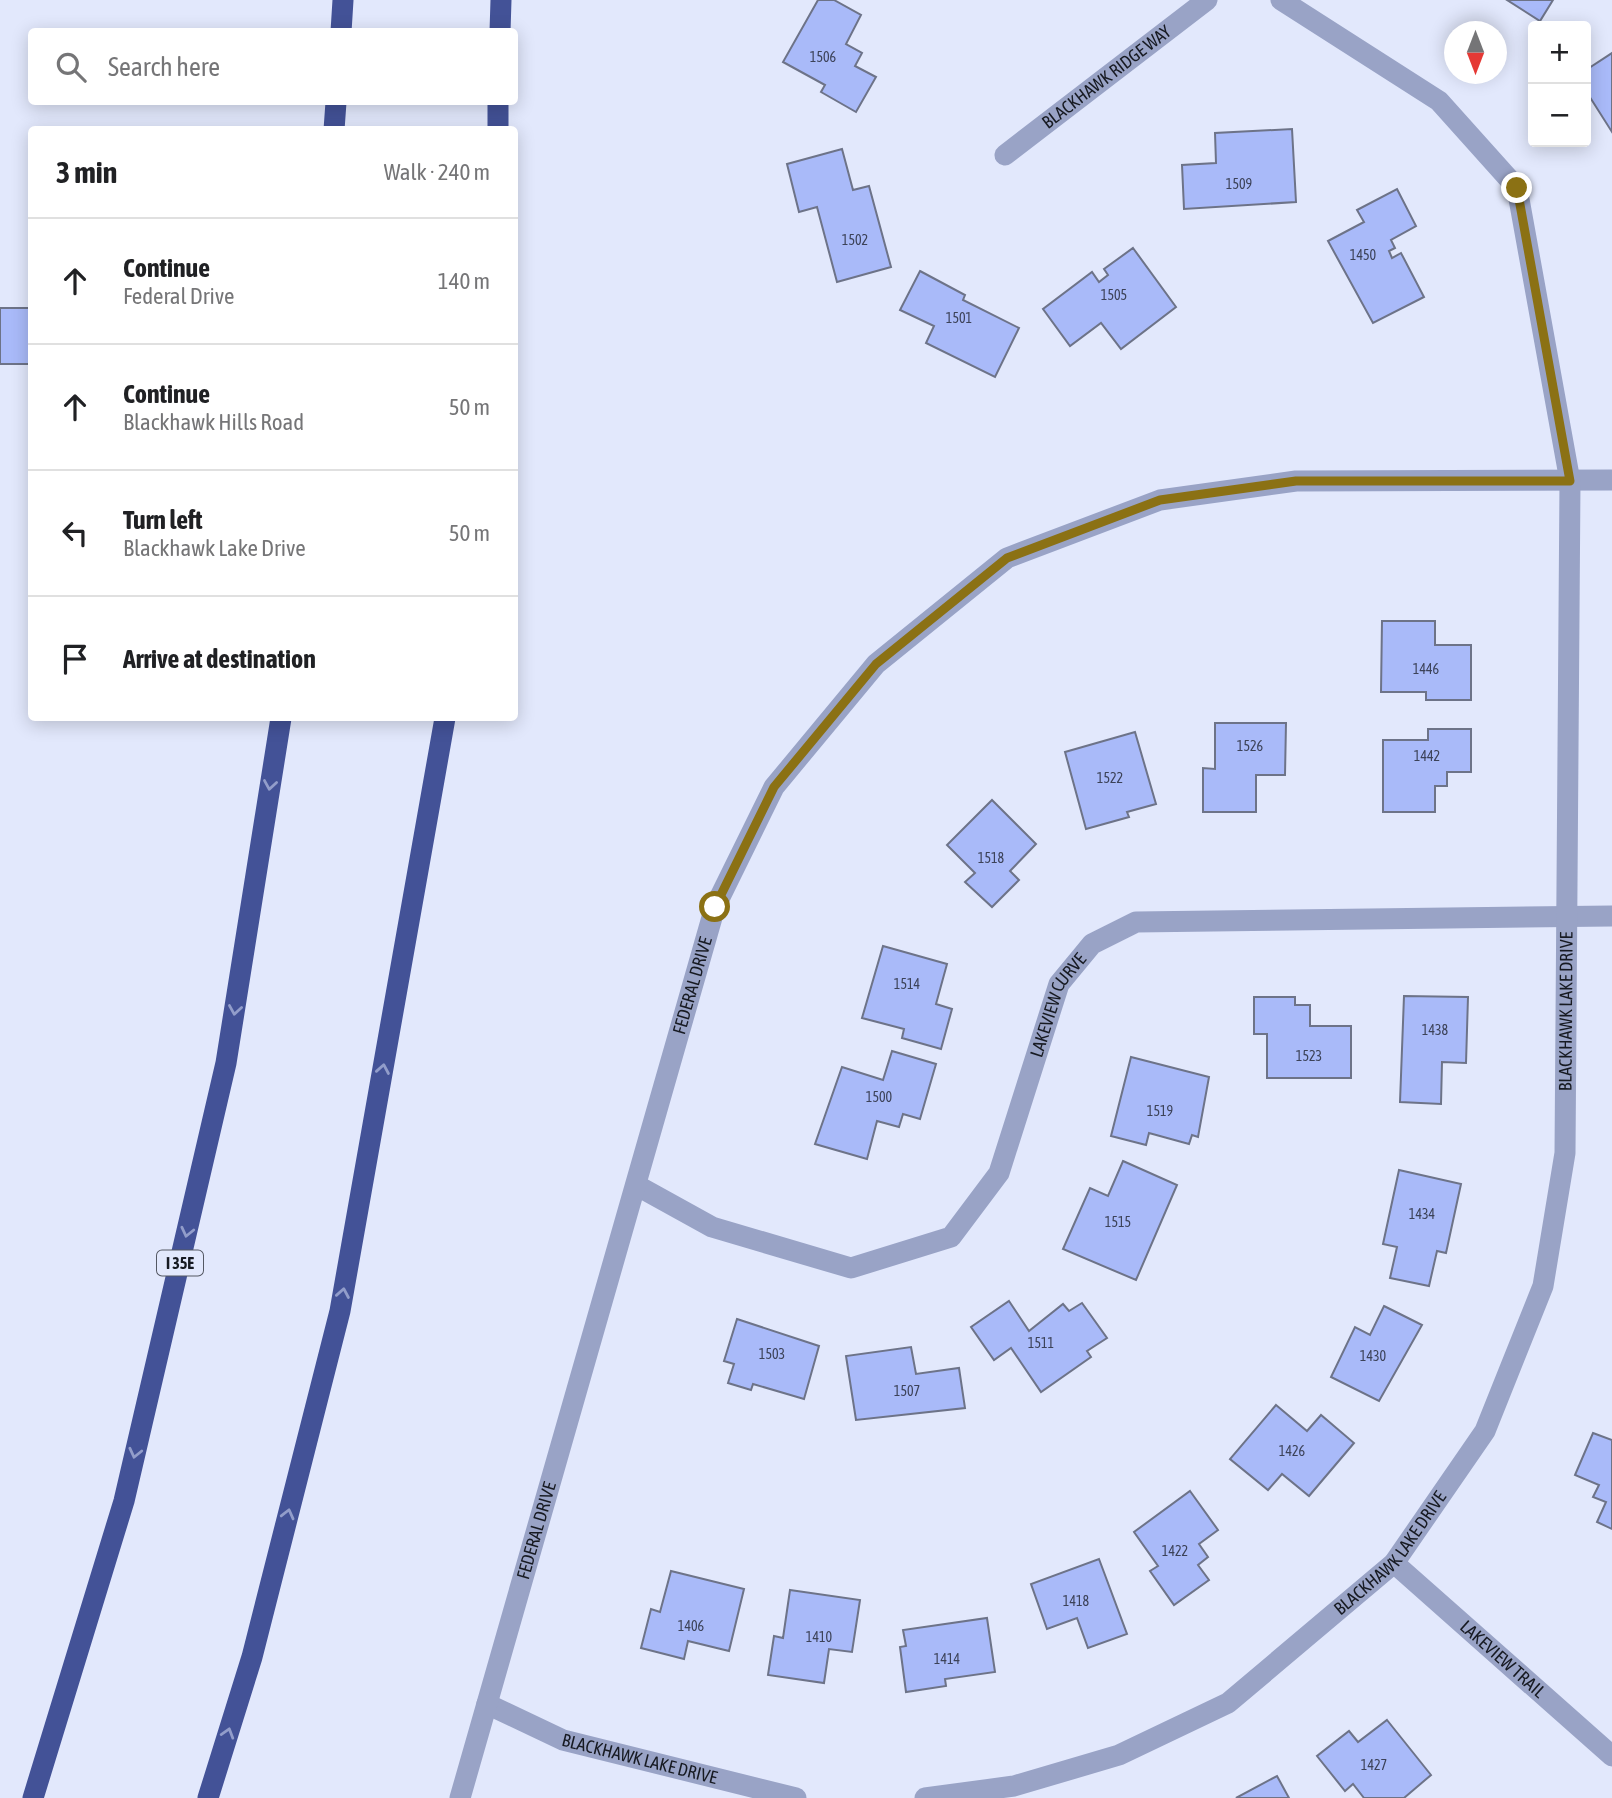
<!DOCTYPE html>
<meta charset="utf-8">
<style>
body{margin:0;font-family:"Asap Condensed",sans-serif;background:#f2f2f2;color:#202124}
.controls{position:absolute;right:21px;top:21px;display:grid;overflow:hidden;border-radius:7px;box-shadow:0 4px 18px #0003}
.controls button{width:63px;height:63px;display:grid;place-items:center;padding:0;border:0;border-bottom:2px solid #e0e0e0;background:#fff;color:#202124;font:35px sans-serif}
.compass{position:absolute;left:1444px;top:21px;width:63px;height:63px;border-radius:50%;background:#fff;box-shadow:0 4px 18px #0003;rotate:180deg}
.stop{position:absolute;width:21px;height:21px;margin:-16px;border:5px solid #8b7114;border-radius:50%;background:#fff}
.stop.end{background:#8b7114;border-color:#fff;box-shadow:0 2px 7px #0008}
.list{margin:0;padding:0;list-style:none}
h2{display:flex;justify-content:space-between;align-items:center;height:91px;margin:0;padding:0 28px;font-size:30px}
h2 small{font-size:23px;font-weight:400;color:#757577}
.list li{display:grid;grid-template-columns:46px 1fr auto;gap:21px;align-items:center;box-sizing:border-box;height:126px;padding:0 28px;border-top:2px solid #e0e0e0}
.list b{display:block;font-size:26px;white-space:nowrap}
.list p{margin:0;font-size:23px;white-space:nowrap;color:#757577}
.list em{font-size:23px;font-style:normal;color:#757577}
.icon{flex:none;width:38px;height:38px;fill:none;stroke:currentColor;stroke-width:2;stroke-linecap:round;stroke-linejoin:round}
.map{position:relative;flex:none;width:1612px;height:1798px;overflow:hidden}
.search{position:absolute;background:#fff;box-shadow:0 4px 18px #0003;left:28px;top:28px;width:490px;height:77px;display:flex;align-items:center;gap:18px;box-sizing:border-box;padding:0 24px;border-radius:7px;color:#757577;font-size:26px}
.panel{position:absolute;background:#fff;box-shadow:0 4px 18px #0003;left:28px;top:126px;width:490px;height:595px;border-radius:7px}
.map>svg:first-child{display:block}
.building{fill:#a9baf9;stroke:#6d7388;stroke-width:2}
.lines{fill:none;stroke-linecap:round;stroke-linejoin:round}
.street{stroke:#99a3c6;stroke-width:21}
.highway{stroke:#435297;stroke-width:21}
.oneway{stroke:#929dca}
.route{stroke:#8b7114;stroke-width:9}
.labels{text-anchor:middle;stroke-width:5;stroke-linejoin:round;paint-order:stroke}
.number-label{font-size:14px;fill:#3c4258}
.shield{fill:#e2e8fc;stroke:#545863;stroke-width:2}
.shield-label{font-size:16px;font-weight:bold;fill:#171a22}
.street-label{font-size:18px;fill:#171a22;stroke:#e2e8fc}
</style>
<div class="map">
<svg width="1612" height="1798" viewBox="0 0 1612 1798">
<rect width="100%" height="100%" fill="#e2e8fc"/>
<g class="building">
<polygon points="818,0 834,0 861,15 846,44 862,53 855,66 876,77 856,112 821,92 825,85 783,62"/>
<polygon points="1507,0 1553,0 1540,21"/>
<polygon points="1612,53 1612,132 1586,91 1586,70"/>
<polygon points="1292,129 1296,202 1184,209 1182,165 1216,163 1215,133"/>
<polygon points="842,149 853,190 869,186 891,267 837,282 817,207 799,212 787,164"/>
<polygon points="1397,189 1416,226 1391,240 1395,248 1389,251 1392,258 1401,253 1424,297 1373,323 1328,241 1364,222 1357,210"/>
<polygon points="1133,248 1176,307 1121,349 1101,323 1070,346 1043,309 1092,272 1099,282 1108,275 1104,269"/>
<polygon points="920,271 965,295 963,300 1019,328 995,377 926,343 934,326 900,310"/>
<rect x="0" y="308" width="32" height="56"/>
<polygon points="1382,621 1435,621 1435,645 1471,645 1471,700 1426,700 1426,692 1381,692"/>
<polygon points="1215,723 1286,723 1285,775 1256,775 1256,812 1203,812 1203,768 1215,769"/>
<polygon points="1428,729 1471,729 1471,772 1447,772 1447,786 1435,786 1435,812 1383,812 1383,740 1428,740"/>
<polygon points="1135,732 1156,804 1127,812 1129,817 1086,829 1065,752"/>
<polygon points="992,800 1036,844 1010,871 1019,880 992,907 965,882 975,873 947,845"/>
<polygon points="883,946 947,964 936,1004 952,1009 941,1049 902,1038 904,1029 862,1018"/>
<polygon points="1404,996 1468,997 1466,1063 1442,1062 1441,1104 1400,1102"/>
<polygon points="1254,997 1295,997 1295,1005 1310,1005 1310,1026 1351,1026 1351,1078 1267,1078 1267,1034 1254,1034"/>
<polygon points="892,1051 936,1064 920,1119 903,1114 899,1127 877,1121 867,1159 815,1144 842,1067 883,1080"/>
<polygon points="1131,1057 1209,1077 1198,1137 1192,1135 1189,1144 1149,1133 1146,1145 1111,1136"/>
<polygon points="1123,1161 1177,1185 1136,1280 1063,1249 1090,1188 1108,1196"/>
<polygon points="1399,1170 1461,1184 1446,1253 1437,1251 1429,1286 1390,1278 1397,1247 1383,1244"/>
<polygon points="1009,1301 1029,1331 1063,1304 1069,1311 1082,1303 1107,1338 1087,1351 1091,1357 1041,1392 1011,1348 994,1360 971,1327"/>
<polygon points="1384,1306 1422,1325 1379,1401 1331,1377 1355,1327 1370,1335"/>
<polygon points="737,1319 819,1346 804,1399 753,1384 751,1390 728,1383 734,1364 724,1361"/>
<polygon points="911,1347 916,1374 959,1368 965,1408 856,1420 846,1356"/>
<polygon points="1276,1405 1307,1431 1321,1415 1354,1443 1309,1496 1282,1474 1268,1490 1230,1459"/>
<polygon points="1593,1433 1612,1440 1612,1529 1597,1522 1606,1502 1593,1497 1599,1485 1575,1475"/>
<polygon points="1190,1491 1218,1530 1199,1544 1208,1557 1198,1565 1209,1580 1174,1605 1150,1571 1158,1566 1134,1532"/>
<polygon points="1099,1559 1127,1634 1088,1648 1077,1618 1047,1629 1031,1584"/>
<polygon points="671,1571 744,1589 729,1651 688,1641 684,1659 641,1648 651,1609 660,1612"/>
<polygon points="790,1590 860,1600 852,1652 829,1649 824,1683 768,1675 774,1636 783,1638"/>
<polygon points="987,1618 995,1672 945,1679 946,1686 906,1692 900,1647 906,1646 903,1630"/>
<polygon points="1387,1720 1431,1775 1404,1798 1364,1798 1353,1784 1345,1791 1317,1756 1349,1731 1358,1742"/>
<polygon points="1277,1776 1289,1798 1236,1798"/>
</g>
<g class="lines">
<g class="street">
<path id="s1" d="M1005 155 1207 0"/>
<path id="s2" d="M636 1185 712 1227 851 1268 951 1237 999 1173 1059 984 1092 944 1136 922 1612 916"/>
<path id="s3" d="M1394 1563 1612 1756"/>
<path id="s4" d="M487 1704 563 1740 796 1798"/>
<path id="s5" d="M460 1798 715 907 774 787 876 664 1007 558 1160 500 1296 481 1612 480"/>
<path id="s6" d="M925 1798 1014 1786 1119 1755 1228 1703 1394 1563 1485 1431 1543 1286 1565 1153 1570 481 1517 188 1439 101 1281 0"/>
</g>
<g class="highway">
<polyline points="341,32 343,0"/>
<polyline points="500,32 501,0"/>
<polyline points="334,130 336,102"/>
<polyline points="498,130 498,102"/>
<polyline points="33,1798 124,1501 226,1063 281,718"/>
<polyline points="208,1798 252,1657 340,1311 445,718"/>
</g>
</g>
<defs><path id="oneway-chevron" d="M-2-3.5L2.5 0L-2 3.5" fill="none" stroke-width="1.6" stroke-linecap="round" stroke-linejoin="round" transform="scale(1.75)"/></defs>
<g class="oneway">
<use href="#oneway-chevron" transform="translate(270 785) rotate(99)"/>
<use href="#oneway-chevron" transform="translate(235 1010) rotate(99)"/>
<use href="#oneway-chevron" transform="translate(383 1069) rotate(-80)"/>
<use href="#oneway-chevron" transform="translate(187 1232) rotate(103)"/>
<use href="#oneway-chevron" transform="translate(343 1293) rotate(-80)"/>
<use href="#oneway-chevron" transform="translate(135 1453) rotate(103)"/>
<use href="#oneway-chevron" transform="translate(288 1514) rotate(-76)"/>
<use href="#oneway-chevron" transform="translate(228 1733) rotate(-73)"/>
</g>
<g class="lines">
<polyline class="route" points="715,907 774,787 876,664 1007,558 1160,500 1296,481 1570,481 1517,188"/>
</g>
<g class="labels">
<g class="number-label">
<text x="823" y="62">1506</text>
<text x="1239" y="189">1509</text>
<text x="855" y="245">1502</text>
<text x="1363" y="260">1450</text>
<text x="1114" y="300">1505</text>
<text x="959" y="323">1501</text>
<text x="1426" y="674">1446</text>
<text x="1250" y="751">1526</text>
<text x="1427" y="761">1442</text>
<text x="1110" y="783">1522</text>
<text x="991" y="863">1518</text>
<text x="907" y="989">1514</text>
<text x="1435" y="1035">1438</text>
<text x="1309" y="1061">1523</text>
<text x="879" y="1102">1500</text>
<text x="1160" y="1116">1519</text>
<text x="1422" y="1219">1434</text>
<text x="1118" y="1227">1515</text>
<text x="1041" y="1348">1511</text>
<text x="772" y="1359">1503</text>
<text x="1373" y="1361">1430</text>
<text x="907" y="1396">1507</text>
<text x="1292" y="1456">1426</text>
<text x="1175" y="1556">1422</text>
<text x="1076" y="1606">1418</text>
<text x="691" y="1631">1406</text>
<text x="819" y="1642">1410</text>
<text x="947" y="1664">1414</text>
<text x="1374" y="1770">1427</text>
</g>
<rect class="shield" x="157" y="1250.5" width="46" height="25" rx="5"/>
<g class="shield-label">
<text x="180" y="1269">I 35E</text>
</g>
<g class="street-label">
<text dy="6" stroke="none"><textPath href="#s1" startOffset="128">BLACKHAWK RIDGE WAY</textPath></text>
<text dy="6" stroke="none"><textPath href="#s5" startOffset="845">FEDERAL DRIVE</textPath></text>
<text dy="6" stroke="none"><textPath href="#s2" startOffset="595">LAKEVIEW CURVE</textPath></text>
<text dy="6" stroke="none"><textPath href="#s6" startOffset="1130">BLACKHAWK LAKE DRIVE</textPath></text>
<text dy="6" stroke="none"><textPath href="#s5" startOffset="278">FEDERAL DRIVE</textPath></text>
<text dy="6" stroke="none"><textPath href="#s6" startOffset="542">BLACKHAWK LAKE DRIVE</textPath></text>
<text dy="6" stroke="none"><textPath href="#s3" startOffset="145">LAKEVIEW TRAIL</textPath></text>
<text dy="6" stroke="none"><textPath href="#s4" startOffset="163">BLACKHAWK LAKE DRIVE</textPath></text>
</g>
</g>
</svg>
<div class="controls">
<button>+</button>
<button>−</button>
</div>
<svg class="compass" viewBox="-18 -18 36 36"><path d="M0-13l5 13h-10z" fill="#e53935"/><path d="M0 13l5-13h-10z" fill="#757577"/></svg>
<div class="stop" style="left:715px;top:907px"></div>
<div class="stop end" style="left:1517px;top:188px"></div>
<div class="search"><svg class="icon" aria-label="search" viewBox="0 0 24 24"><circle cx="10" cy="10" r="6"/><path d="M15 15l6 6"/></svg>Search here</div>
<section class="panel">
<h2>3 min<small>Walk · 240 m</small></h2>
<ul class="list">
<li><svg class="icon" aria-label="ahead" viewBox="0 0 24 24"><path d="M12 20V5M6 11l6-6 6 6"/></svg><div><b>Continue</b><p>Federal Drive</p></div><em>140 m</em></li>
<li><svg class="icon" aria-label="ahead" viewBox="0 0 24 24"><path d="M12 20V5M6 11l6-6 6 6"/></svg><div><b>Continue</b><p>Blackhawk Hills Road</p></div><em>50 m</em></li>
<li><svg class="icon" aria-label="left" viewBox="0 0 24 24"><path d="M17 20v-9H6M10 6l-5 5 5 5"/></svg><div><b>Turn left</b><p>Blackhawk Lake Drive</p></div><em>50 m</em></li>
<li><svg class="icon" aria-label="arrive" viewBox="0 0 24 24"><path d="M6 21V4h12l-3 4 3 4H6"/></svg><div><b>Arrive at destination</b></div></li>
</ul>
</section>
</div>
